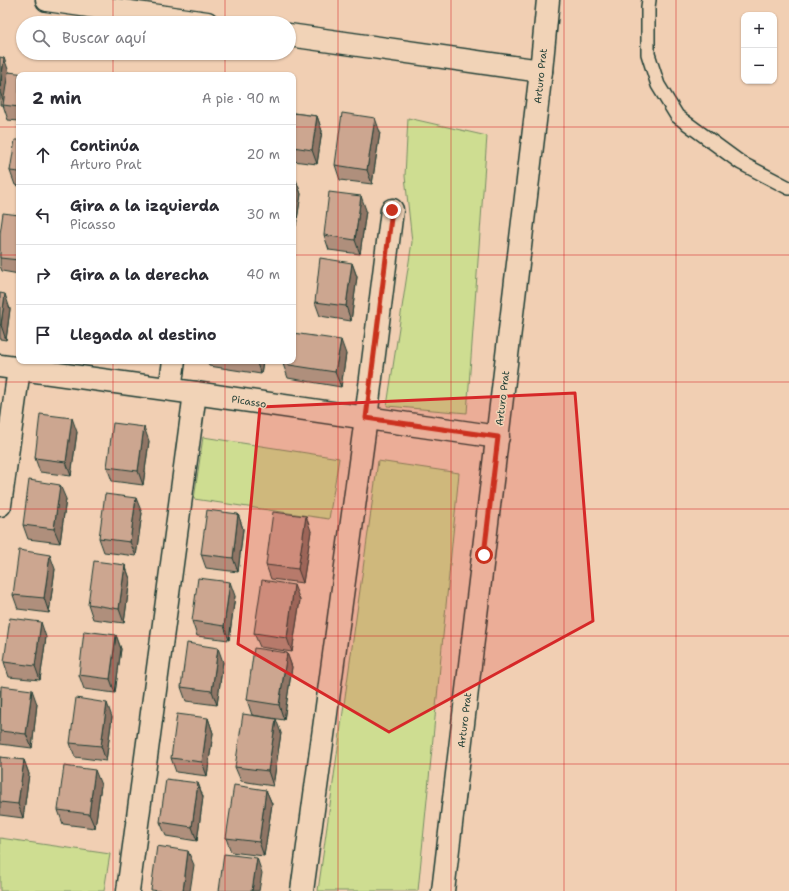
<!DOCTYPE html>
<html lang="es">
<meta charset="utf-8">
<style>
body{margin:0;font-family:"Shantell Sans",sans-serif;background:#f7f7f7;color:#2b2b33}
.controls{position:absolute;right:12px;top:12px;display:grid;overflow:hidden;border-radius:8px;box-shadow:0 1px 3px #0004}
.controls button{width:36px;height:36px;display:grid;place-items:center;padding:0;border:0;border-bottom:1px solid #e1e1e2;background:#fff;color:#2b2b33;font:20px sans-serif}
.stop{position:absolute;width:12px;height:12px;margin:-9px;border:3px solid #c8321e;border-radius:50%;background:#fff}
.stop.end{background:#c8321e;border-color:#fff;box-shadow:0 1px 4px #0008}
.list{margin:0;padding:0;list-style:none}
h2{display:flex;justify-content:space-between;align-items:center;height:52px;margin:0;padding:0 16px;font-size:17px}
h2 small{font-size:13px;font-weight:400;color:#7c7c81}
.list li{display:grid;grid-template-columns:26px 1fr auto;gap:12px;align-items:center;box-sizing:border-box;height:60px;padding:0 16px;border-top:1px solid #e1e1e2}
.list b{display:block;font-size:15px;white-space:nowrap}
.list p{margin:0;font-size:13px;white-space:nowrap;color:#7c7c81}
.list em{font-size:13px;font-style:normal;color:#7c7c81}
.icon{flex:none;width:22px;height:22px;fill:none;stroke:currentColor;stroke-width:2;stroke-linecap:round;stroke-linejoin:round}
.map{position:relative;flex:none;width:789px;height:891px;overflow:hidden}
.search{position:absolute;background:#fff;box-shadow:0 1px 3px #0004;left:16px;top:16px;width:280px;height:44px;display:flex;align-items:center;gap:10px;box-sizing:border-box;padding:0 14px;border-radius:22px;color:#7c7c81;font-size:15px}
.panel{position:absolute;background:#fff;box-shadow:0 1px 3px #0004;left:16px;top:72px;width:280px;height:292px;border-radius:8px}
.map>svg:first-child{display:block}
.green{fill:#cedd91;stroke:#768d62}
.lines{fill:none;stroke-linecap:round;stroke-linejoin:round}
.service-casing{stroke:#1f3d34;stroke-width:16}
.minor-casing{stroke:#1f3d34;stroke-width:25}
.tertiary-casing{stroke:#1f3d34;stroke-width:25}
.service{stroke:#f1d3b7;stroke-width:13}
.minor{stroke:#f1d3b7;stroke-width:22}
.tertiary{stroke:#f1d3b7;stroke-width:22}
.wall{fill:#af8f7c;stroke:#1f3d34}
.shaded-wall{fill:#8f7465;stroke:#1f3d34}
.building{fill:#cca690;stroke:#1f3d34}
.route{stroke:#c8321e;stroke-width:5}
.marked{fill:#d62828;fill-opacity:0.2;stroke:#d62828;stroke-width:3;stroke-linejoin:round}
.grid{fill:none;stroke:#d62828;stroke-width:1;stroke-opacity:0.55}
.labels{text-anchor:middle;stroke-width:3;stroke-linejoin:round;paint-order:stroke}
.street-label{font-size:10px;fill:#1f3d34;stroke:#f1d3b7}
</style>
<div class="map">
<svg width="789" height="891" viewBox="0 0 789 891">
<rect width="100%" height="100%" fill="#f1cfb3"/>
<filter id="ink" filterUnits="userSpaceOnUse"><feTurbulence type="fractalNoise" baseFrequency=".025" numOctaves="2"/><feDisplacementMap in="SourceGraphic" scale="8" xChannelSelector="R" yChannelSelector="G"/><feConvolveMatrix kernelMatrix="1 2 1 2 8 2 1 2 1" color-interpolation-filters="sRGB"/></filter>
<g filter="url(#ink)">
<g class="green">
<polygon points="408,118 487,136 467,413 387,406 412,242 405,176"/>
<polygon points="203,437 339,458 329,519 194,499"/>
<polygon points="378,461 459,473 418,891 318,891"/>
<polygon points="0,838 110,854 104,891 0,891"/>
</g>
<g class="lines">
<g class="service-casing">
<polyline id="service" points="649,0 648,7 648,54 658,85 677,116 741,163 789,188"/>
</g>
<g class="minor-casing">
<g id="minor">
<polyline points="47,0 207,23"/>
<polyline points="289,35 541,71"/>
<polyline points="0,366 195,393 498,437"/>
<polyline points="170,389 174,361"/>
<polyline points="0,505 19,369"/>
<polyline points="128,891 195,393"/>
<polyline points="302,891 366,418 392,210"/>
</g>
</g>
<g class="tertiary-casing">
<polyline id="tertiary" points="443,891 541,71 548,0"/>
</g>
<use href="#service" class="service"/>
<use href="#minor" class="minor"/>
<use href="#tertiary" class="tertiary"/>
</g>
<g class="wall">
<polygon points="0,57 9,72 19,75 19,121 8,120 3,105 0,105"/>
<polygon points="293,113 317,116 322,131 317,164 293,161"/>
<polygon points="380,132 372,184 340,180 335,165"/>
<polygon points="19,140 19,186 15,185 10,171"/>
<polygon points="293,180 296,180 301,194 296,226 293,225"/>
<polygon points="366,210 360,254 329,250 324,235"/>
<polygon points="19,215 19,274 2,271 0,266 0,234"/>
<polygon points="352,263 357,277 351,321 320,316 315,302"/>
<polygon points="0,293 10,309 6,340 0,339"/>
<polygon points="346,354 341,387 288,378 283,364"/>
<polygon points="207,361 263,361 261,374 209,366"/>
<polygon points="77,432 71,476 40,472 35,458"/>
<polygon points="149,441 143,485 112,481 107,467"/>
<polygon points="66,499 60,543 28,539 23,525"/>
<polygon points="142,513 136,556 104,552 99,538"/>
<polygon points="238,514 243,529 238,572 206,568 201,554"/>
<polygon points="311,531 303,583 271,579 266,565"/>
<polygon points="125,565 130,579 124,623 93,619 88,604"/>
<polygon points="55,569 49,613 18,609 13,595"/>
<polygon points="235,596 229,640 197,636 192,621"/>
<polygon points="300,600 292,652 260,647 254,633"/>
<polygon points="116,635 121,649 115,693 84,689 79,675"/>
<polygon points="46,637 40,680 9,677 4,662"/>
<polygon points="287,653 292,667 284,720 252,715 247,700"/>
<polygon points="223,662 217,705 186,701 181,687"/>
<polygon points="0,690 37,704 32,748 0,744"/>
<polygon points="112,717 106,761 75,757 70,743"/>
<polygon points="208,718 213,733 207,776 176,772 171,758"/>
<polygon points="281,733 273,786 241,781 235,767"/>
<polygon points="0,757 24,760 29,774 23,818 0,815"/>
<polygon points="198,783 203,797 197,841 166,836 160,822"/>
<polygon points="101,785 95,828 63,824 58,810"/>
<polygon points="266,790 272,804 264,856 231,852 226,838"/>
</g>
<g class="shaded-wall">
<polygon points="4,58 9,72 5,105 0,92"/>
<polygon points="317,116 322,131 317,164 312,150"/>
<polygon points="375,118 380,132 372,184 367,170"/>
<polygon points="296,180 301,194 296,226 293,217 293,198"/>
<polygon points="361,196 366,210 360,254 355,240"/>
<polygon points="352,263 357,277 351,321 346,306"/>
<polygon points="5,294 10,309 6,340 1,325"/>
<polygon points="341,340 346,354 341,387 335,372"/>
<polygon points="256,361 263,361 261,374"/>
<polygon points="72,418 77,432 71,476 66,462"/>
<polygon points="144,427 149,441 143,485 138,471"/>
<polygon points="60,485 66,499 60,543 54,529"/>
<polygon points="136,498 142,513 136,556 130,542"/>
<polygon points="238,514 243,529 238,572 233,558"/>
<polygon points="306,516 311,531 303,583 298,569"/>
<polygon points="50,555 55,569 49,613 44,598"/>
<polygon points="125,565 130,579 124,623 119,609"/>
<polygon points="230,582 235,596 229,640 224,626"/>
<polygon points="294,585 300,600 292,652 287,638"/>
<polygon points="41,622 46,637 40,680 35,666"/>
<polygon points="116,635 121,649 115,693 110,679"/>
<polygon points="218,648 223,662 217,705 212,691"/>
<polygon points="287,653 292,667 284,720 279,705"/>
<polygon points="32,690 37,704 32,748 26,734"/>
<polygon points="107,703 112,717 106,761 101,746"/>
<polygon points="208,718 213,733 207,776 202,762"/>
<polygon points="276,719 281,733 273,786 268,771"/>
<polygon points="24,760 29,774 23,818 18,804"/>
<polygon points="95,770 101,785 95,828 89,814"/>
<polygon points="198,783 203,797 197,841 192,827"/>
<polygon points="266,790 272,804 264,856 259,842"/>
<polygon points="188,851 194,865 190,891 183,891"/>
<polygon points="257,858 262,873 259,891 252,891"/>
</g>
<g class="building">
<polygon points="0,57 4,58 0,88"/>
<polygon points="8,72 35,75 19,75 19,107 3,105"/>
<polygon points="293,113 317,116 312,150 293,147"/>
<polygon points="342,113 375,118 367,170 335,165"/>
<polygon points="15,140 19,140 19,172 10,171"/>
<polygon points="293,180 296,180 293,198"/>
<polygon points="329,192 361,196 355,240 324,235"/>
<polygon points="3,213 19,215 19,260 0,258 0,234"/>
<polygon points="320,258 352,263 346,306 315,302"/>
<polygon points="0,293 5,294 1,325 0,325"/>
<polygon points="293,333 341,340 335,372 283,364 283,361 293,361"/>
<polygon points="40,414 72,418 66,462 35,458"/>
<polygon points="113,423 144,427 138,471 107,467"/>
<polygon points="29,480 60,485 54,529 23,525"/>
<polygon points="105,494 136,498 130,542 99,538"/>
<polygon points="207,510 238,514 233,558 201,554"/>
<polygon points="273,512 306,516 298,569 266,565"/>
<polygon points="19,550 50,555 44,598 13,595"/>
<polygon points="94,561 125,565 119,609 88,604"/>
<polygon points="198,578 230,582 224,626 192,621"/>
<polygon points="262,580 294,585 287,638 254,633"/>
<polygon points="10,618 41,622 35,666 4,662"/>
<polygon points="84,631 116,635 110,679 79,675"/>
<polygon points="187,643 218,648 212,691 181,687"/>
<polygon points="254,648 287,653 279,705 247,700"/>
<polygon points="1,686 32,690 26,734 0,731"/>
<polygon points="76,698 107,703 101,746 70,743"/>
<polygon points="177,714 208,718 202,762 171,758"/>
<polygon points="243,714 276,719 268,771 235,767"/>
<polygon points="0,757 24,760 18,804 0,802"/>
<polygon points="64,766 95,770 89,814 58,810"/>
<polygon points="166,779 198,783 192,827 160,822"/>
<polygon points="234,785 266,790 259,842 226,838"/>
<polygon points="157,846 188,851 183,891 159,891 151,890"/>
<polygon points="224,854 257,858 252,891 219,891"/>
</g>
</g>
<g class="lines" filter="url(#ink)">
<polyline class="route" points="392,210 366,418 498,437 484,555"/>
</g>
<path class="marked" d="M575 393 593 621 389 732 238 644 260 407Z"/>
<path class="grid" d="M113 0V23M225 0V23M338 0V891M451 0V891M564 0V891M676 0V891M113 53V75M225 53V75M0 127H19M293 127H789M0 255H19M293 255H789M113 361V891M225 361V891M0 382H789M0 509H789M0 636H789M0 764H789"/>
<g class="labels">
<g class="street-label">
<text transform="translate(540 76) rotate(-84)" y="4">Arturo Prat</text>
<text transform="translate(502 398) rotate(-83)" y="4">Arturo Prat</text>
<text transform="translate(249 401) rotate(9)" y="4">Picasso</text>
<text transform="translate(464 720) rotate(-83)" y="4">Arturo Prat</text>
</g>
</g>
</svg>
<div class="controls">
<button>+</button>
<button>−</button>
</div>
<div class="stop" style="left:484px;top:555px"></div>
<div class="stop end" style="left:392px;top:210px"></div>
<div class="search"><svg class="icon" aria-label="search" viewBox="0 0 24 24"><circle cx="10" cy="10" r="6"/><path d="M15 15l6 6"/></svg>Buscar aquí</div>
<section class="panel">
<h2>2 min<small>A pie · 90 m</small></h2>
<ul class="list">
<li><svg class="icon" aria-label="ahead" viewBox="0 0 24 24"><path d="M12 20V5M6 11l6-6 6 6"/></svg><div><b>Continúa</b><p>Arturo Prat</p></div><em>20 m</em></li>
<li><svg class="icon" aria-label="left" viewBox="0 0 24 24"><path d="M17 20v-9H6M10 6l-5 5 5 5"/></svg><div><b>Gira a la izquierda</b><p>Picasso</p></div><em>30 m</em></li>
<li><svg class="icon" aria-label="right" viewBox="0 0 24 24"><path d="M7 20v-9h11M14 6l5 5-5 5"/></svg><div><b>Gira a la derecha</b></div><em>40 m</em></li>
<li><svg class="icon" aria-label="arrive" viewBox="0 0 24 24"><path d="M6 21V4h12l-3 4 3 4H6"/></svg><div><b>Llegada al destino</b></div></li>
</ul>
</section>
</div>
